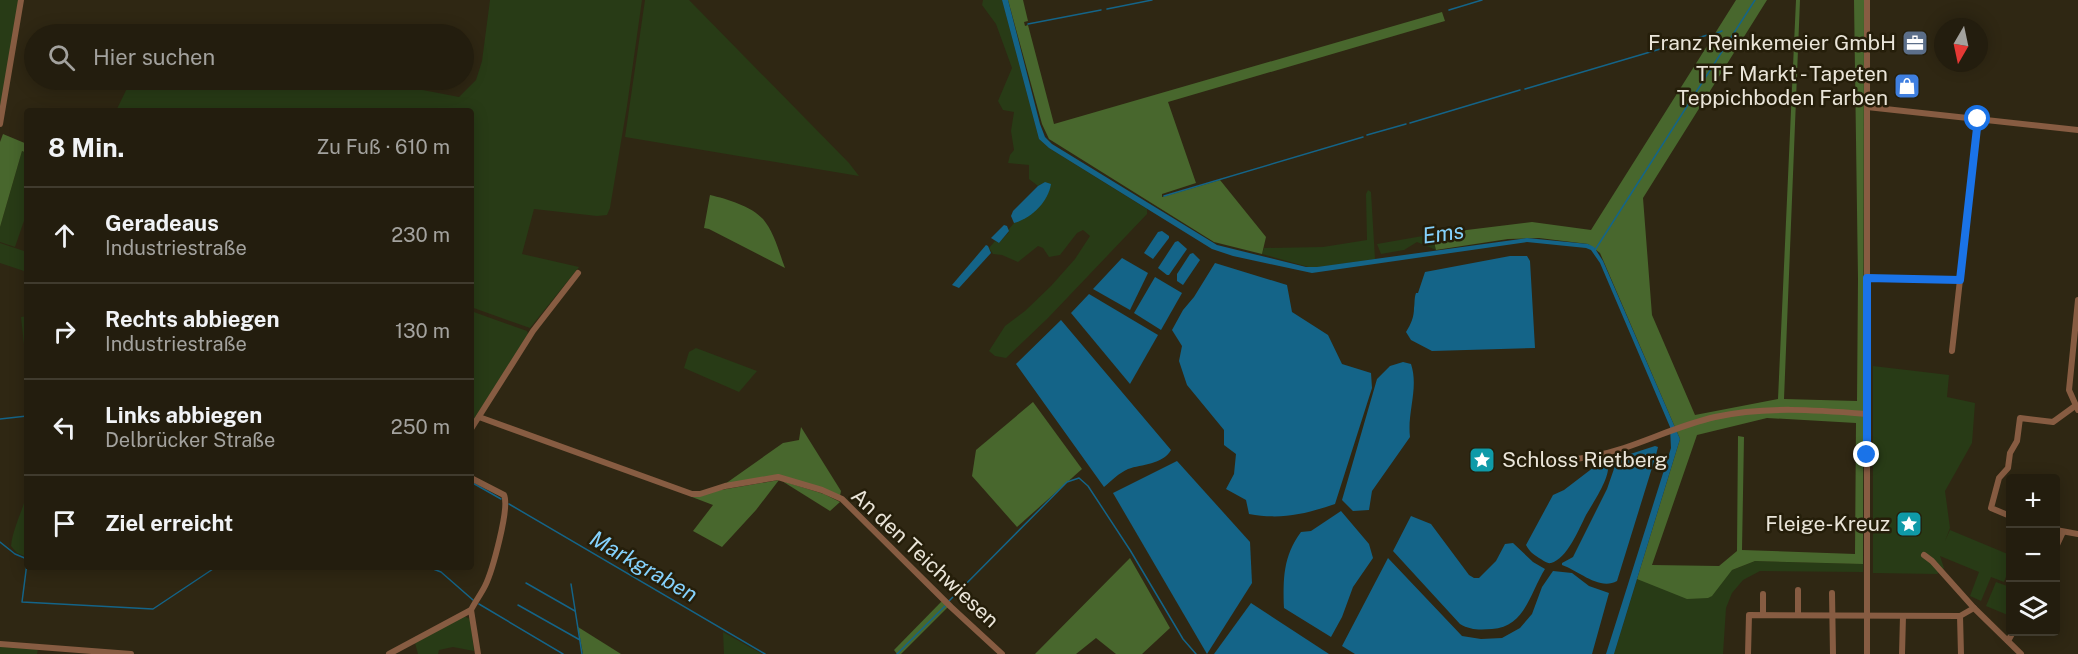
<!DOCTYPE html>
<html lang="de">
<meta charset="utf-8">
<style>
body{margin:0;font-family:"Public Sans",sans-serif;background:#2b2617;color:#f1f3f6}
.controls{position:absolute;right:18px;bottom:18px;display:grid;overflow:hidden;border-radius:6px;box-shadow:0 3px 15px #0003}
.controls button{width:54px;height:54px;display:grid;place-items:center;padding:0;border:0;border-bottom:2px solid #403b2e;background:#231d0e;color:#f1f3f6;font:30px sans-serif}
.compass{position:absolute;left:1934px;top:18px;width:54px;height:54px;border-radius:50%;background:#231d0e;box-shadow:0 3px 15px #0003;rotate:189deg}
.stop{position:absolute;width:18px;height:18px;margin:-14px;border:4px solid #1a73e8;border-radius:50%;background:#fff}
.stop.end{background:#1a73e8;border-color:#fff;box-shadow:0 2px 6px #0008}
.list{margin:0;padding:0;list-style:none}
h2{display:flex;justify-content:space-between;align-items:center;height:78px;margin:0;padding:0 24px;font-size:26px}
h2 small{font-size:20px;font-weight:400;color:#a3a29e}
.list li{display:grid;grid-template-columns:39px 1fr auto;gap:18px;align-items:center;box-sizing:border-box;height:96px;padding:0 24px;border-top:2px solid #403b2e}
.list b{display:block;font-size:22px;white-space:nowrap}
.list p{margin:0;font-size:20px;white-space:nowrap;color:#a3a29e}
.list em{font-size:20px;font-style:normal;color:#a3a29e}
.icon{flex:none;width:33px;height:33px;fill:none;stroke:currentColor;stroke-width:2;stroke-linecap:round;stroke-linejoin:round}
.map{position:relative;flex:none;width:2078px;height:654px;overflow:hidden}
.search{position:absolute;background:#231d0e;box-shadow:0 3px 15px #0003;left:24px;top:24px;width:450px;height:66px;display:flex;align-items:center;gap:15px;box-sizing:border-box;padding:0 21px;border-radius:33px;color:#a3a29e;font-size:22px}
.panel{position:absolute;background:#231d0e;box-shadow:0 3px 15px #0003;left:24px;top:108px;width:450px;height:462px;border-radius:6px}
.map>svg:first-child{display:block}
.green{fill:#283b16}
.forest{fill:#48672d;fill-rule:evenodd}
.water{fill:#146488}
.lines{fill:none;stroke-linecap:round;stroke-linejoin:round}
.stream{stroke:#146488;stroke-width:1.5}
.minor{stroke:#875c42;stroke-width:6}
.route{stroke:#1a73e8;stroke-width:8}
.labels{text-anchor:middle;stroke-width:5;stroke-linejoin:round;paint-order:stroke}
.poi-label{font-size:21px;fill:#eae5d9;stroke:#251e0a;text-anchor:end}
.street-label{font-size:21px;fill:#eae5d9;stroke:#251e0a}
.water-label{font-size:22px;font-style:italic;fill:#85d2fd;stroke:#251e0a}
</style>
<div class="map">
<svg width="2078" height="654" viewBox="0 0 2078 654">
<rect width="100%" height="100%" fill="#2f2713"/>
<g class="green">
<polygon points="0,0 20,0 0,109"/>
<polygon points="490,0 642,0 627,106 610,208 607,215 597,216 534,209 522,254 579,267 530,328 471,307 471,111 116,111 131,80 371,80 459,97 476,80 482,61"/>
<polygon points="645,0 689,0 849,163 859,176 625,137"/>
<polygon points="983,0 1002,0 1039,139 1049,148 1147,209 1147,214 1048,318 1006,358 995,356 989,351 1005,326 1025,311 1051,286 1075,259 1090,236 1083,230 1077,233 1060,255 1049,257 1043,248 1038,246 1018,262 1002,255 993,254 989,248 995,241 999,243 1009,232 1009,229 1014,223 1016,223 1045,182 1038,186 1029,179 1029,165 1008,163 1010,155 1014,150 1011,131 1014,112 1003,110 998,101 1012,68 996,24 982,5"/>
<polygon points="22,151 27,153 27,212 15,247 0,242 0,227"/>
<polygon points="1368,190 1371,192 1375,259 1312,268 1262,254 1264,248 1323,247 1367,240 1366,194"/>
<polygon points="1434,234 1434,242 1436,250 1417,242 1404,250 1381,254 1377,244"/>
<polygon points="0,243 27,252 27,272 0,263"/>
<polygon points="471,311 527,331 528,334 471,424"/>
<polygon points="27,316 27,373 21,317"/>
<polygon points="696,348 757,371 739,392 684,368 689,352"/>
<polygon points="1873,366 1949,375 1947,397 1975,403 1972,443 1945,491 1950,528 1945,541 1950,530 2010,555 2010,566 2004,582 1991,577 1981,601 1970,596 1979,572 1940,556 1944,568 1937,574 1873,573"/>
<path d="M27 492V557L17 553 11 546C13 527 23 511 27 492Z"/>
<polygon points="1755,561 1863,564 1863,572 1760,571 1743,580 1732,593 1726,608 1723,654 1614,654 1640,570 1732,570"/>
<polygon points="1996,582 2010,587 2010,616 1986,606"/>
<polygon points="464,616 470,619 474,651 453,647 439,650 438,654 418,654 415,643"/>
<polygon points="723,632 762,654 724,654"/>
<polygon points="0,646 3,647 38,649 37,654 0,654"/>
</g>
<g class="forest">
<polygon points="1008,0 1023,0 1028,21 1024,22 1025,26 1028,25 1054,124 1442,12 1445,21 1168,102 1196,183 1162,194 1162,197 1220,180 1266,237 1262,254 1214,242 1049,139 1042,124"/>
<path d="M1736 0H1767L1643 198 1652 315 1695 415 1778 399 1796 0H1800L1784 399 1857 401 1858 279 1854 0H1864L1863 564 1755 561 1732 570 1712 596 1708 598 1687 599 1637 579 1680 439 1600 253 1588 244 1539 238 1508 239 1436 250 1434 242V234L1532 222 1591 230ZM1767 418 1856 423 1855 554 1742 550 1744 437 1738 436 1737 551 1719 566 1652 565 1697 435Z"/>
<polygon points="3,134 27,144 27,153 22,151 0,227 0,142"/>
<path d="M710 195C727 199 751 206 763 219 774 232 779 252 785 268L709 229 704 228Z"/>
<polygon points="1033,402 1082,469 1017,527 972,476 976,450"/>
<polygon points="801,427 841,491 840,496 785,477 725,484 783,443 799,440"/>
<polygon points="779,480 756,510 722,547 693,531 713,505 692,497 715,491"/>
<polygon points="782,481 824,494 840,502 830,511"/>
<polygon points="1130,558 1170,628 1142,654 1116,654 1096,638 1076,654 1035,654"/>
<polygon points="942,601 948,607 901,654 897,654 894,650"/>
<polygon points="578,627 621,654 583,654"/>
</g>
<g class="water">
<polygon points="1002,0 1008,0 1040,124 1045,137 1052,144 1217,245 1306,267 1317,267 1527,238 1588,244 1594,247 1603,261 1680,439 1614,654 1606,654 1671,448 1670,427 1600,263 1591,250 1586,248 1527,242 1312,273 1233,256 1212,249 1049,148 1039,139"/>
<path d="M1045 182 1051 184C1048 202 1032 218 1014 223L1011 216 1013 211 1038 186Z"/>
<polygon points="1004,225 1007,226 1009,231 999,243 991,238"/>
<polygon points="1162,231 1169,236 1169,238 1153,259 1144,253 1158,232"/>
<polygon points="1178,241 1187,249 1169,275 1167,275 1158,268 1175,242"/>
<polygon points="986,245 988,246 991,253 959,288 952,285"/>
<polygon points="1193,253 1200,260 1183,285 1177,281 1177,274 1190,254"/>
<path d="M1510 256H1527L1530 261 1535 348 1432 351 1411 340 1406 332C1411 324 1414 317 1414 308 1415 302 1414 299 1416 293H1418L1425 272Z"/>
<polygon points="1122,258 1148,273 1130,310 1093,289"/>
<path d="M1215 263 1287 285 1292 312 1328 335 1342 364 1371 373 1372 388 1335 504C1305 514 1282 520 1249 514L1246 500 1226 489 1234 474 1236 454 1224 445V430L1187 385 1179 361 1182 346 1172 330 1183 310 1194 297Z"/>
<polygon points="1155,277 1182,293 1161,330 1134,313"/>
<polygon points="1089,294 1158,335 1130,384 1071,313"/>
<path d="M1061 320 1171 450C1162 465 1142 464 1128 469 1119 473 1111 481 1104 487L1016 364Z"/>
<path d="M1403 362 1411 364C1419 388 1407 412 1410 437L1372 491 1369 510 1353 511 1342 500 1377 379 1390 366Z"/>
<path d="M1655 446 1658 447 1656 455 1617 581C1599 591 1578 570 1562 565V563L1573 557 1607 489 1616 463 1621 457Z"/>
<polygon points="1177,461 1250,542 1252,583 1207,654 1113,493"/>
<path d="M1598 464 1608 465C1610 478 1593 503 1586 515 1579 529 1567 559 1551 563 1547 564 1543 560 1539 558 1533 554 1530 552 1526 545L1553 495 1564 490Z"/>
<path d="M1341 511 1369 544 1373 558 1353 587 1342 617 1331 637 1284 608C1283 579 1283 556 1301 532L1311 531Z"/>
<path d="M1411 516 1431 524 1469 575 1474 578H1479L1496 561 1505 544 1513 543 1533 562 1545 569C1530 593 1525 627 1492 629 1479 630 1470 630 1460 624L1393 551Z"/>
<polygon points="1388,558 1462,636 1481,639 1502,638 1520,628 1532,614 1542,587 1553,571 1572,573 1589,586 1609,593 1592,654 1355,654 1342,646"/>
<polygon points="1251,603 1329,654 1214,654"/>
</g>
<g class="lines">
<g class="stream">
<polyline points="1107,9 1152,0"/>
<polyline points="1449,10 1482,0"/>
<polyline points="1028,24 1101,10"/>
<polyline points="1717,33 1722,31"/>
<polyline points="1525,89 1711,34"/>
<polyline points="1410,123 1520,90"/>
<polyline points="1367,135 1406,124"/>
<polyline points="1164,196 1363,137"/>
<polyline points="1595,250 1755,0"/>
<polyline points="0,419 27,416"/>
<polyline points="471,482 501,499"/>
<polyline points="509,504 765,654"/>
<polyline points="0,542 15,554 27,559"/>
<polyline points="27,563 22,602 153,609 216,567"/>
<polyline points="428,567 441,572 473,600"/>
<polyline points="526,583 575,611"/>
<polyline points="571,584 582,654"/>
<polyline points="948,602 1067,482 1079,478 1088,486 1130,550 1183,639 1196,654"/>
<polyline points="479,604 563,654"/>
<polyline points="518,605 580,640"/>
<polyline points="897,654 945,606"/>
</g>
<g class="minor">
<polyline points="1867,0 1867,654"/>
<polyline points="1867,107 2078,130"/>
<polyline points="0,124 21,0"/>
<polyline points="1867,278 1960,280"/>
<polyline points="2078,300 2069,390 2078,410"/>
<polyline points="1952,351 1978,119"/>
<polyline points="479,417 692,494 700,494 725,486 778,477 822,490 842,499 951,607 1002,654"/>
<polyline points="471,429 533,331 578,273"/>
<path d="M1551 462C1576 460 1600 456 1624 448 1654 438 1684 424 1715 417 1765 406 1816 410 1867 414"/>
<path d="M471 478 504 495C510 508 492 572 485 586 481 594 475 602 471 610L478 654"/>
<polyline points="2010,516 1991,508 1999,478 2008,468 2010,453 2017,441 2020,418 2053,422 2075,406"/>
<polyline points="2056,530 2078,534"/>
<polyline points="2056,547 2063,532"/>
<polyline points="1924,555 1932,561 1974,608 2021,654"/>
<polyline points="1798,590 1798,615"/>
<polyline points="1832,593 1833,654"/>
<polyline points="1763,615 1763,594"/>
<polyline points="1960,616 1961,654"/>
<polyline points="2008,641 2013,632"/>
<polyline points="0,644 131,654"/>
<polyline points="389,654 471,610"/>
<polyline points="1748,654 1749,615 1960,616 1974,608"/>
<polyline points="1902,654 1903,616"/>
</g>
</g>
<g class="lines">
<polyline class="route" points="1867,455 1867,278 1960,280 1978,119"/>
</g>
<defs>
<g id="office-square" transform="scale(1.35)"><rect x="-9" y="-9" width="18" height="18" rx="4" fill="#5c6f8a" stroke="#251e0a"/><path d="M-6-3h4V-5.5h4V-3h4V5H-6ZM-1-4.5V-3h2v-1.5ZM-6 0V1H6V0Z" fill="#fff"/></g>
<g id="shop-square" transform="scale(1.35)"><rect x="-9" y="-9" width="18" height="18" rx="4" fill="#3f7fe0" stroke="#251e0a"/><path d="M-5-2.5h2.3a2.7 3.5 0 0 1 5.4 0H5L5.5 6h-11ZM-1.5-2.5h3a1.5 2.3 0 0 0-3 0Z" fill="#fff"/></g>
<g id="sight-square" transform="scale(1.35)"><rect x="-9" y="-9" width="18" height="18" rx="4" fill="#0f9aa8" stroke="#251e0a"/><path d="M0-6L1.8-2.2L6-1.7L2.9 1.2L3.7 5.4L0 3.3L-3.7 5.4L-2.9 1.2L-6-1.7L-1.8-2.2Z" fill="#fff"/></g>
</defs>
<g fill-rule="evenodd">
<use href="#office-square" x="1915" y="43"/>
<use href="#shop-square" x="1907" y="86"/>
<use href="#sight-square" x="1482" y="460"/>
<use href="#sight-square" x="1909" y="524"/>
</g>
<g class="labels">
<g class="poi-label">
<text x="1896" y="50">Franz Reinkemeier GmbH</text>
<text x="1888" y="81">TTF Markt - Tapeten<tspan x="1888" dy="24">Teppichboden Farben</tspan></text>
<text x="1502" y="467" text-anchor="start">Schloss Rietberg</text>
<text x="1890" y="531">Fleige-Kreuz</text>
</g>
<g class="street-label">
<text transform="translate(925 558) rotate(43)" y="7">An den Teichwiesen</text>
</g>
<g class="water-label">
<text transform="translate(1443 233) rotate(-8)" y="8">Ems</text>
<text transform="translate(644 566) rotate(30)" y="8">Markgraben</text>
</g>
</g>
</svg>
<div class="controls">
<button>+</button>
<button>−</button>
<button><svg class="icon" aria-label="layers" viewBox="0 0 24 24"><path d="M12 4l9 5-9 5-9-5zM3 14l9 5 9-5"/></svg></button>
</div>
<svg class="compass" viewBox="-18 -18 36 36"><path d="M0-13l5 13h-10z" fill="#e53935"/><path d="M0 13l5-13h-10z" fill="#a3a29e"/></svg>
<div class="stop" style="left:1978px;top:119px"></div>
<div class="stop end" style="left:1867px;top:455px"></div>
<div class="search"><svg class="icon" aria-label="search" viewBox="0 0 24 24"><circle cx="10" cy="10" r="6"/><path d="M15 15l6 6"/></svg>Hier suchen</div>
<section class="panel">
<h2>8 Min.<small>Zu Fuß · 610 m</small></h2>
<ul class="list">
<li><svg class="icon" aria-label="ahead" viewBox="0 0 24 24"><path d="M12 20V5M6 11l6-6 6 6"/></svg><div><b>Geradeaus</b><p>Industriestraße</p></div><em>230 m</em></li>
<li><svg class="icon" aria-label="right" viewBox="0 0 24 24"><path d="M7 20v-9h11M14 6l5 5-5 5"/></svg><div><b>Rechts abbiegen</b><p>Industriestraße</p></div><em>130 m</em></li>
<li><svg class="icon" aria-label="left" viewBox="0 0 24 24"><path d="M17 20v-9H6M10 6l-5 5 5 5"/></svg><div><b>Links abbiegen</b><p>Delbrücker Straße</p></div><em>250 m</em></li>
<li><svg class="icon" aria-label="arrive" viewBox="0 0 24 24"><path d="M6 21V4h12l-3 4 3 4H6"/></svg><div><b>Ziel erreicht</b></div></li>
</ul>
</section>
</div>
